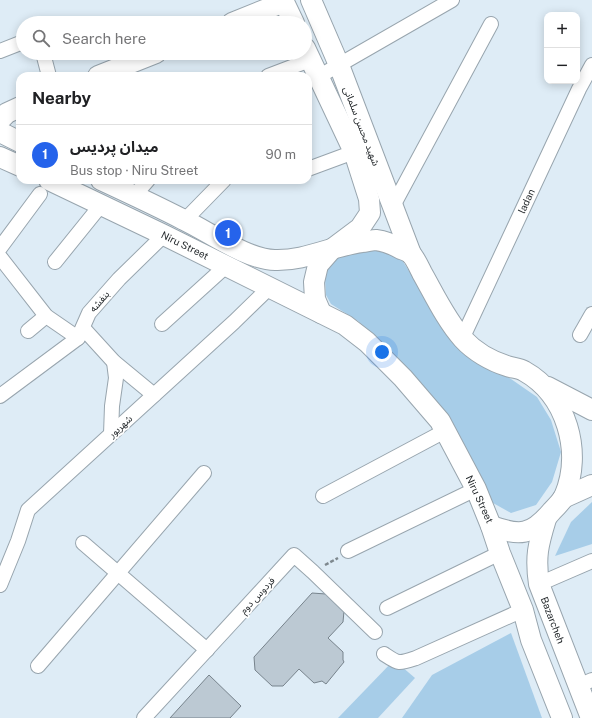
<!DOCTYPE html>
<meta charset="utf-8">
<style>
body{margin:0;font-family:"Public Sans","Noto Sans Arabic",sans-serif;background:#f2f2f2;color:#202124}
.controls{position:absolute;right:12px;top:12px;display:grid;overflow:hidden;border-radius:8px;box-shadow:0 2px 10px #0003}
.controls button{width:36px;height:36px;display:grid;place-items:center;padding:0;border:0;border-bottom:1px solid #e0e0e0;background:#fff;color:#202124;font:20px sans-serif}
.you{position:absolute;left:382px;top:352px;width:14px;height:14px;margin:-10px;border:3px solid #fff;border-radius:50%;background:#1a73e8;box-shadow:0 0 0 6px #1a73e833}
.badge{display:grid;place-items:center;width:26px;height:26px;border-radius:50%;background:#2563eb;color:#fff;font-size:13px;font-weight:700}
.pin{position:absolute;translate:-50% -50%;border:2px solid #fff;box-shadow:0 1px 4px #0006}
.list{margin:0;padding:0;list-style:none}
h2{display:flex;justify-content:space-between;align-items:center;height:52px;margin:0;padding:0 16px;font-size:17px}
h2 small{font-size:13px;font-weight:400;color:#757577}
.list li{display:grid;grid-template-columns:26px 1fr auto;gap:12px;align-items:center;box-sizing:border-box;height:60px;padding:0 16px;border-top:1px solid #e0e0e0}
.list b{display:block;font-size:15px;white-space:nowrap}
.list p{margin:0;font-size:13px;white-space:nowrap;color:#757577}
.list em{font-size:13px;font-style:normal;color:#757577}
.icon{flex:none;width:22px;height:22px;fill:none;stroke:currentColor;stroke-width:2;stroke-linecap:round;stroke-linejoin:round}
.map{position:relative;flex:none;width:592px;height:718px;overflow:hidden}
.search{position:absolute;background:#fff;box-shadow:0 2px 10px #0003;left:16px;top:16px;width:296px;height:44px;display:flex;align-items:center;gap:10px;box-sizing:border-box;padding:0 14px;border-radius:22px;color:#757577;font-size:15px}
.panel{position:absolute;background:#fff;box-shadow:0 2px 10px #0003;left:16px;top:72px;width:296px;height:112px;border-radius:12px}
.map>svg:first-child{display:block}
.green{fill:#a7cde8}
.building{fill:#bcc9d3;stroke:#77838c}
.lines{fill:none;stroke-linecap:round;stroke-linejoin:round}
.street-casing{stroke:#98a5ae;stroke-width:16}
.secondary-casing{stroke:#98a5ae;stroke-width:22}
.path{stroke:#7e888e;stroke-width:2.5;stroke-dasharray:4 2;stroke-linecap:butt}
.street{stroke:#fff;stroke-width:14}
.secondary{stroke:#fff;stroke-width:20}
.labels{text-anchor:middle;stroke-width:3.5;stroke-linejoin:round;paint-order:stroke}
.street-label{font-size:10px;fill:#1f2427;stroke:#fff}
</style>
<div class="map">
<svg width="592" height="718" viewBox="0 0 592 718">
<rect width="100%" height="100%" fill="#deecf6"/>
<g class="green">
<polygon points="372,250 388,253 402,260 457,346 485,366 511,379 537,397 551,420 561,452 552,482 536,505 511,513 493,503 449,417 386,347 358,321 331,304 326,295 325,279 328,266 338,256"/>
<polygon points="592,502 592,544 555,556 571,522"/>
<polygon points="511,633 542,718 402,718 432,675"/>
<polygon points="394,660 415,678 378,718 338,718"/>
</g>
<g class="building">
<polygon points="312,593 326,594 344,611 343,622 328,638 343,652 343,660 344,662 326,684 322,681 314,683 299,669 283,686 272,686 255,670 254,657"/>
<polygon points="209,675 241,706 230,718 170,718"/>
</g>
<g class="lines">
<g class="street-casing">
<g id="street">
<polyline points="0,51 23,42"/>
<polyline points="43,53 49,76"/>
<polyline points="268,76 310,60"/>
<polyline points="318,77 452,0"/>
<polyline points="308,169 354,152"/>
<polyline points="134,196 148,180"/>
<polyline points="393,206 491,24"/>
<polyline points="185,220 224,180"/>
<polyline points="0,248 40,194"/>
<polyline points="0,257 46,316 78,338"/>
<polyline points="55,262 101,205"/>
<polyline points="162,324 226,266"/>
<polyline points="83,328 114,362 154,395"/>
<polyline points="28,331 46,316"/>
<polyline points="580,335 592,314"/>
<polyline points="462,339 579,89 592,65"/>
<polyline points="0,396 78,338 89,313 119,279 164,235"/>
<polyline points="111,434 112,406 116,378 114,362"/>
<polyline points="323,496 445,431"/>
<polyline points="83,543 207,650"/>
<polyline points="348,551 476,489"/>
<polyline points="539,584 592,561"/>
<polyline points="0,585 18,541 28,510 234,322 270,287"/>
<polyline points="387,608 500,553"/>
<path d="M384 654C399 664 398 664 416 658L523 610"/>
<polyline points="38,666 204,473"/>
<polyline points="578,686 592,680"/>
<polyline points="144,718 294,555 313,572 375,632"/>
</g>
</g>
<g class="secondary-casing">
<g id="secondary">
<polyline points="283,0 294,23"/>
<polyline points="311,0 339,65 411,254"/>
<polyline points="232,23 284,2"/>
<polyline points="305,48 354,152 369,199 370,213 360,228 332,249 318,265 314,282 315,299 321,313"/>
<polyline points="98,76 156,53"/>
<polyline points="0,120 7,113 20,107"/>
<polyline points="0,132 20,142"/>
<polyline points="0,157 20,166"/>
<polyline points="49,180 164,235 345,325 367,342 403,378 440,421 476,489 491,526 500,553 523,610 531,640 562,718"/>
<path d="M101 180C129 193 157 206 184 220 209 232 248 260 275 260 305 261 332 246 362 242 366 242 372 240 376 240 384 241 394 245 401 249 404 250 408 251 411 254 415 258 419 267 422 273 434 294 446 320 463 339 474 351 491 361 507 366 512 368 519 368 524 371 567 395 583 452 564 497 561 502 556 507 552 511 531 536 520 536 491 526"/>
<polyline points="548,387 592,410"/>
<polyline points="563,498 592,485"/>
<path d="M546 519C538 545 535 557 539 584L591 718"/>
</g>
</g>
<polyline class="path" points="325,565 338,558"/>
<use href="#street" class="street"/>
<use href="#secondary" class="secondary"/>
</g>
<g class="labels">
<g class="street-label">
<text transform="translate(362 126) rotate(69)" y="4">شهید محسن سلمانی</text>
<text transform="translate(526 201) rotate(-65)" y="4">ladan</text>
<text transform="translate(185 245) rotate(26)" y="4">Niru Street</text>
<text transform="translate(99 301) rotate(-49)" y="4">بنفشه</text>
<text transform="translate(120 426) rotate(-42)" y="4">شهریور</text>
<text transform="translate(480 499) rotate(65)" y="4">Niru Street</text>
<text transform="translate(257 595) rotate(-47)" y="4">فردوس دوم</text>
<text transform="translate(553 620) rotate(69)" y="4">Bazarcheh</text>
</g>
</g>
</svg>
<div class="controls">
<button>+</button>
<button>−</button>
</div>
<div class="you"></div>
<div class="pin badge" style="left:228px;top:233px">1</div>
<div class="search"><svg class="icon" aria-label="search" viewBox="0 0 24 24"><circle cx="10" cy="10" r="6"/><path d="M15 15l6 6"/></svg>Search here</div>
<section class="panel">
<h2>Nearby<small></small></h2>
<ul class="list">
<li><span class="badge">1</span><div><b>میدان پردیس</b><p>Bus stop · Niru Street</p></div><em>90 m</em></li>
</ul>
</section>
</div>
